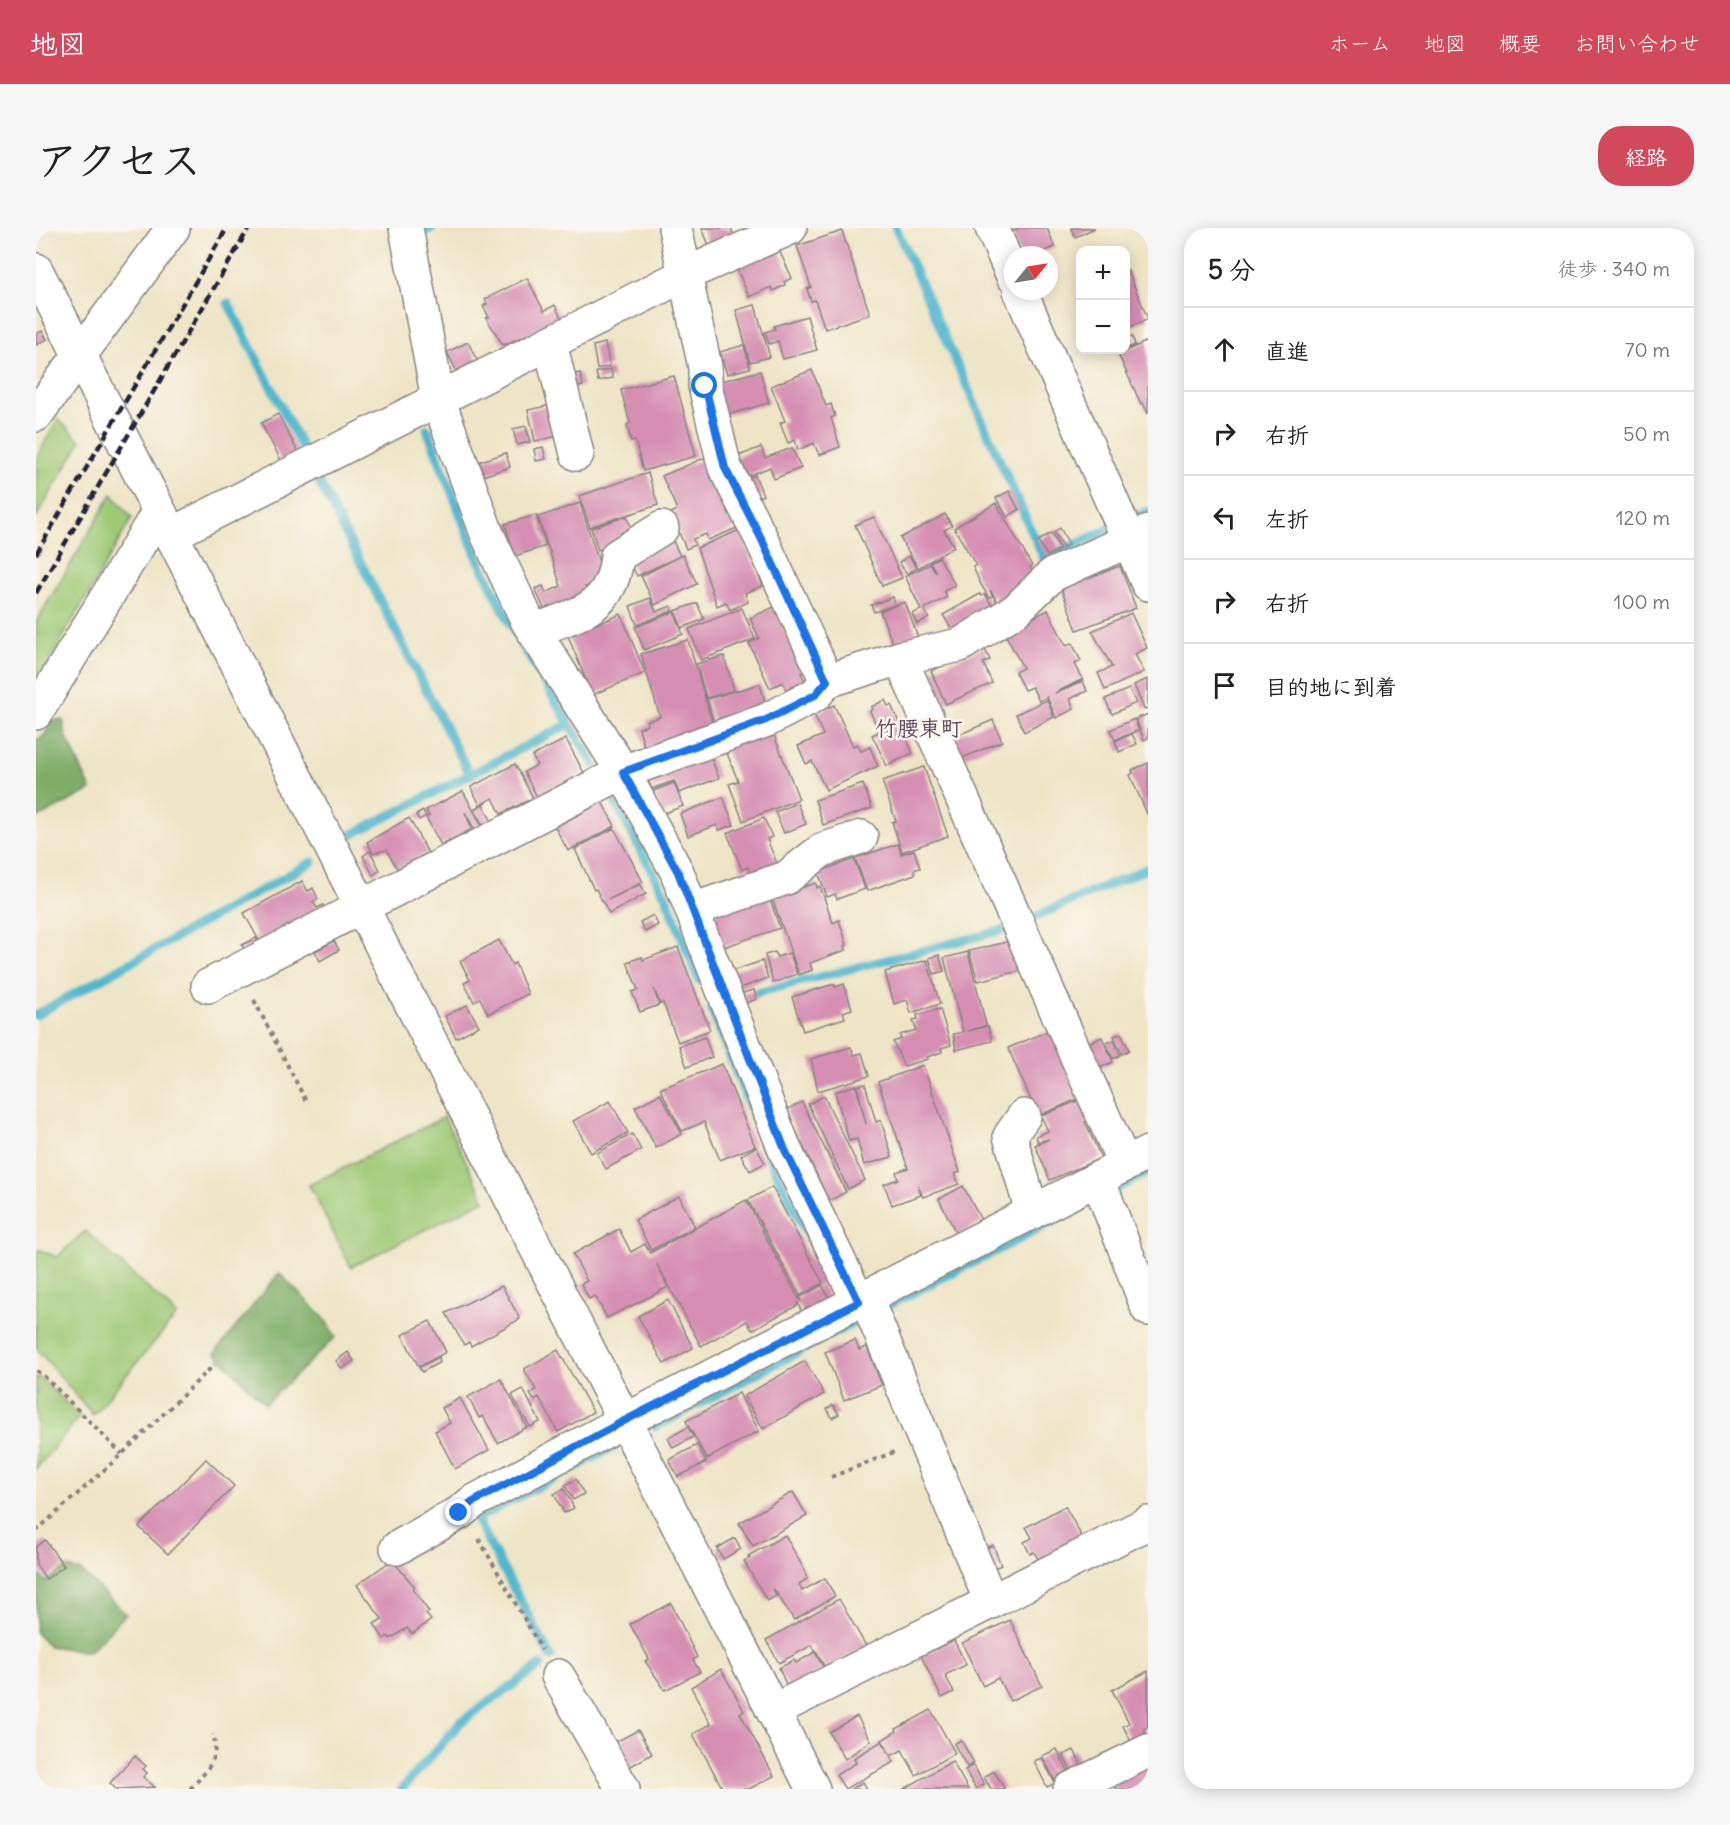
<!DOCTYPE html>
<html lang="ja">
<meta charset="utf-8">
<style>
body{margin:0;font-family:Delius,"Klee One",sans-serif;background:#f6f6f6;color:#222}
.controls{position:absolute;right:18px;top:18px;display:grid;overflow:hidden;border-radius:12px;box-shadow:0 3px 15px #0003}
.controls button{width:54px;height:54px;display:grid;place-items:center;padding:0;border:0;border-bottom:2px solid #e0e0e0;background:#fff;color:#222;font:30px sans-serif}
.compass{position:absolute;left:968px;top:18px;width:54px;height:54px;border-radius:50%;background:#fff;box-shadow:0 3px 15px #0003;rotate:60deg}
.stop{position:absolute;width:18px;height:18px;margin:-14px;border:4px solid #1a73e8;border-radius:50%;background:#fff}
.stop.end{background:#1a73e8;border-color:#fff;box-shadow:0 2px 6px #0008}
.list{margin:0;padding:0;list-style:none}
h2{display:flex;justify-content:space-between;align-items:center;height:78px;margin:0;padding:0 24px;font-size:26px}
h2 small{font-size:20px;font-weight:400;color:#767676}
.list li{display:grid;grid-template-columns:39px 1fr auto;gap:18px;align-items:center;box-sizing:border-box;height:84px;padding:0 24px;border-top:2px solid #e0e0e0}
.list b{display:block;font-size:22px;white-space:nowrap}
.list em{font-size:20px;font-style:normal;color:#767676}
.icon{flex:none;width:33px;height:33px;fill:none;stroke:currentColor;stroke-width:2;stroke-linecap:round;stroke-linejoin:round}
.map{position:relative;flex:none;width:1112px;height:1561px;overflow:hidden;border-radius:24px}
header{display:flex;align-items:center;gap:36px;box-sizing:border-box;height:84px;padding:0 30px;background:#d1495b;color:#fff}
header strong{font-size:28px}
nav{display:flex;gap:33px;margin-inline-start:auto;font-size:21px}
.intro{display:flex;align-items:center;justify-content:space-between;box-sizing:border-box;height:144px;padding:0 36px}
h1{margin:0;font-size:42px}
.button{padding:15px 27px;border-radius:24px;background:#d1495b;color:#fff;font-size:21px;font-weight:700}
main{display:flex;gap:36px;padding:0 36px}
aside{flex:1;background:#fff;border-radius:24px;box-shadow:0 3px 15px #0003}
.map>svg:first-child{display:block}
.green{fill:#9eca77;stroke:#607659;stroke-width:1.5}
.forest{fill:#7eae68;stroke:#506852;stroke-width:1.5}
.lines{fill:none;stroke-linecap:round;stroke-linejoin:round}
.stream{stroke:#4fb6cd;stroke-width:9}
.building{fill:#d68eb3}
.minor-casing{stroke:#888480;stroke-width:36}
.path{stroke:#888480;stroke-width:4;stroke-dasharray:4.5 4.5;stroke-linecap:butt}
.minor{stroke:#fff;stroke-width:33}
.rail{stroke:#22223b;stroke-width:4.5;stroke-dasharray:9 4.5;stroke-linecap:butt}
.route{stroke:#1a73e8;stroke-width:8}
.labels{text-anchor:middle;stroke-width:5;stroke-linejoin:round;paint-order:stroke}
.quarter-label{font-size:22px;font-weight:bold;fill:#614865;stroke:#fbf7ec}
</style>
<header>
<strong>地図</strong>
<nav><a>ホーム</a><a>地図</a><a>概要</a><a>お問い合わせ</a></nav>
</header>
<div class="intro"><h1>アクセス</h1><a class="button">経路</a></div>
<main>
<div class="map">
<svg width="1112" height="1561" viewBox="0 0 1112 1561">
<rect width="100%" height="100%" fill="#fbf7ec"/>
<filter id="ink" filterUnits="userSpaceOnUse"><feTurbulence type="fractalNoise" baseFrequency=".0167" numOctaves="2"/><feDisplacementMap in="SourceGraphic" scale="12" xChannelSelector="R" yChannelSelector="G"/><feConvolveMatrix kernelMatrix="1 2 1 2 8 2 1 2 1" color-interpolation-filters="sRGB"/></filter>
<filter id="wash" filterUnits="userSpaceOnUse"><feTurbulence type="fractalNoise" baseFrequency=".008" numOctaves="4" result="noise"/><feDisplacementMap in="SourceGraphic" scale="24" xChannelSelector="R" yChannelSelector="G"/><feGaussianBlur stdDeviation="1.35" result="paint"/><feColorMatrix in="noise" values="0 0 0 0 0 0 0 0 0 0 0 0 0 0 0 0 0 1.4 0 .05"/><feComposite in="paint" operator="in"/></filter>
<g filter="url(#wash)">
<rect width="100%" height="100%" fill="#eee5c6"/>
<g class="green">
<polygon points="22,191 45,213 0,290 0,230"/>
<polygon points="76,266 96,290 0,456 0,394"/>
<polygon points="408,889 449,972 315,1039 273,957"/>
<polygon points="49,1003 141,1087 57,1187 0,1120 0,1026 4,1022 21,1029"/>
<polygon points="0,1150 4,1150 44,1188 0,1241"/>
</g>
<g class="forest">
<polygon points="15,492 27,492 30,508 55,562 0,591 0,512 9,507"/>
<polygon points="243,1045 288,1090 300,1109 229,1176 179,1125"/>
<polygon points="30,1340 45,1343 90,1386 53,1424 13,1418 0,1405 0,1344 10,1354"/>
</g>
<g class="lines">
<g class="stream">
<polyline points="860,0 1008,331 1075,300"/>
<polyline points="386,5 396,0"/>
<polyline points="192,75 269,225"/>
<polyline points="391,201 441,329 483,413 559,538"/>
<polyline points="279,246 434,547"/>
<polyline points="1099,289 1112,283"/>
<polyline points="579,574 630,669 663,752"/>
<polyline points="315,607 533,496"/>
<polyline points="996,690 1112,640"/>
<polyline points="720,765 971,701"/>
<polyline points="675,781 737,938 800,1065"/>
<polyline points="0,787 276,634"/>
<polyline points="1082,960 1112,944"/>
<polyline points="847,1080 1054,975"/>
<polyline points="619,1199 825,1091"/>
<polyline points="515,1429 440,1291 578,1219"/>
<polyline points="366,1561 425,1494 505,1437"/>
</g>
</g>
<g id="blocks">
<g class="building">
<polygon points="666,0 695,0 699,10 674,20"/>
<polygon points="983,0 1011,0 1019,19 1000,27 985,27 975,4"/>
<polygon points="1035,0 1059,0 1039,9"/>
<polygon points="806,3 834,86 789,101 779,72 775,73 771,61 775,59 761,18"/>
<polygon points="742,20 756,50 748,54 749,57 737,63 735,59 713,69 701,41"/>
<polygon points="1092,43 1112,91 1090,101 1090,44"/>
<polygon points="491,50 508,83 519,77 526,92 467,117 450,90 453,89 447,78 451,76 449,71"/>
<polygon points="719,77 734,129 714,134 700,82"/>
<polygon points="771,88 781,122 747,131 742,113 733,116 729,104 739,101 738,98"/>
<polygon points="6,103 11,111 0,117 0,106"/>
<polygon points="1096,108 1099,117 1090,121 1090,111"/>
<polygon points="1112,113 1112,186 1107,175 1105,176 1082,126"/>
<polygon points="432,114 443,136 422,146 411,124"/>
<polygon points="569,115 574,138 561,141 557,118"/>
<polygon points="708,117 714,140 691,146 684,124"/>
<polygon points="575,141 577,150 562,153 560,144"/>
<polygon points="776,142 790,178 795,176 799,188 795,190 804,219 783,227 778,215 762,222 759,212 752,215 744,195 749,193 735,158"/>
<polygon points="724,143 733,175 687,188 678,155"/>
<polygon points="544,145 547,158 535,161 531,148"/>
<polygon points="638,148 660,228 607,243 599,213 595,214 591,197 594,195 585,162"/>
<polygon points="520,176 527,207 499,213 492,182"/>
<polygon points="242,186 264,228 247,236 225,195"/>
<polygon points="490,198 494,214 481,217 477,201"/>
<polygon points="507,219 510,231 500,233 498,221"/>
<polygon points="725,219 729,230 756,220 765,240 738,251 734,239 707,250 698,230"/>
<polygon points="470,225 474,239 447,248 442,234"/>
<polygon points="673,228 701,300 672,312 670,306 657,311 659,317 650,321 635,285 641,282 626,248"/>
<polygon points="612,245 622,277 554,299 543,268"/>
<polygon points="719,247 727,267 715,272 707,252"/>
<polygon points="973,263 983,282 971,289 960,270"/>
<polygon points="544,275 569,353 549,359 554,370 511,387 499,361 507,358 510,365 525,358 502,289"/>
<polygon points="960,275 996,338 994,339 997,345 996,355 962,375 954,362 956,368 953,370 943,353 937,339 940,337 918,300"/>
<polygon points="909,286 916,298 908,302 918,319 882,340 864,310"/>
<polygon points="500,287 510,318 479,328 469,296"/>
<polygon points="591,288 598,310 562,322 555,300"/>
<polygon points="838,289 866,350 846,358 819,297"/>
<polygon points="1024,300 1033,316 1027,320 1018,304"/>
<polygon points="704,302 727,358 709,365 712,374 694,382 690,374 681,378 661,320"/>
<polygon points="1015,305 1024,321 1011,328 1002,313"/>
<polygon points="637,313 644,328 601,348 593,333"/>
<polygon points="647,327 661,356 619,377 605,348"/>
<polygon points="873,328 881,340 871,346 863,334"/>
<polygon points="903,329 919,357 908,363 911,369 888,381 893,390 881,396 876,386 885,382 869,348 894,336 900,344 894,334"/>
<polygon points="1084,338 1100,380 1041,402 1025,360"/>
<polygon points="944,366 946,368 949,366 959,382 919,407 907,387"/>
<polygon points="857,369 859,377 838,384 835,377"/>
<polygon points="614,370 620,384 635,378 637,383 601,397 594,378"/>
<polygon points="869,374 882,410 858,419 844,383"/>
<polygon points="661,375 668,391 646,400 639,383"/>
<polygon points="738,379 769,444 765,445 769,453 750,462 747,454 734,460 713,415 723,410 714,390"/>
<polygon points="706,380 719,411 665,432 653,401"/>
<polygon points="1012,382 1030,418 1036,415 1045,433 1039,436 1047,451 1019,465 1047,453 1051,463 1034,471 1038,481 1020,490 1011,469 1003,473 996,459 988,462 979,444 987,440 968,404"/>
<polygon points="638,384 647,406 608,422 599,399"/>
<polygon points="1095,385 1111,420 1099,426 1108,444 1069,462 1062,445 1076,439 1056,403"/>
<polygon points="585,386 609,445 556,467 532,408"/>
<polygon points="652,412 677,498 609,522 603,500 612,497 611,493 624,489 605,426"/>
<polygon points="948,419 954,432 947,435 956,455 910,476 895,443"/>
<polygon points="688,428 698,462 670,470 660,436"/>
<polygon points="1112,451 1112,480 1108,481 1098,457"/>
<polygon points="724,456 732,483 678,495 671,471"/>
<polygon points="1093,461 1100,475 1076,486 1069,471"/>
<polygon points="849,472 852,478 855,477 877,525 851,538 836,507 843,504 834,483 837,481 835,479"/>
<polygon points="1011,472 1018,489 988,504 980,486"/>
<polygon points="798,477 817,518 821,516 825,523 834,519 842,538 790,562 776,533 770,536 762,518 787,507 778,486"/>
<polygon points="1112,486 1112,510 1108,512 1100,491"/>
<polygon points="1098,491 1103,502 1079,512 1074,502"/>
<polygon points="957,492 966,513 922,532 913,511"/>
<polygon points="736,502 763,571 707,593 693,556 702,553 689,520"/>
<polygon points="1096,506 1101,516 1083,524 1079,513"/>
<polygon points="530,511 548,545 501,569 488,544 501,537 496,528"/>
<polygon points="671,520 683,550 643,565 638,553 616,561 609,545"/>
<polygon points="1112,535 1112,588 1094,547 1097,545 1096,542"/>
<polygon points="479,536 497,570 465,586 457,570 444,577 435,559"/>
<polygon points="888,539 912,608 866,624 856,594 860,593 846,553"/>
<polygon points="638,555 647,578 626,586 617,563"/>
<polygon points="827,556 836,580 787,597 779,572"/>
<polygon points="427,563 446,599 439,602 429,584 436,601 405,617 390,589 393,588 390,582"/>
<polygon points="687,569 698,597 683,602 681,597 652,608 644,586"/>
<polygon points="566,574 579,598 532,623 519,599"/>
<polygon points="761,575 770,596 748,605 739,584"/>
<polygon points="447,576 456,594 447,598 439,581"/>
<polygon points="387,583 390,588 383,592 380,587"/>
<polygon points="373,590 392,625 361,641 351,622 337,625 331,614"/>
<polygon points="728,590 736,609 731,611 744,643 717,653 712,639 706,642 691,605"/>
<polygon points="578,600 607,654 572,672 604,656 610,666 573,686 560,661 558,662 539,621"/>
<polygon points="862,616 865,626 878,622 884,640 878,642 879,646 831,663 819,630"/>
<polygon points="334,623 344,642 337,647 327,628"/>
<polygon points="818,631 829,661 801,671 799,666 791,669 782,644"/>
<polygon points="266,653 272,663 277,660 282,671 277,674 281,680 287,677 290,683 226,718 208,685"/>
<polygon points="780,655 781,660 784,658 797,695 803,692 811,717 809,718 810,722 774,735 776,742 763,747 736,670"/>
<polygon points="733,668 744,700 688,719 676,687"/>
<polygon points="617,687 622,697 609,704 604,694"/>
<polygon points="220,710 225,718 211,725 206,717"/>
<polygon points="463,712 476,737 479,735 492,766 452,786 444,770 438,774 428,755 434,752 424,733"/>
<polygon points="298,713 303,722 284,733 279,723"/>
<polygon points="975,713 988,742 942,753 933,723"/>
<polygon points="642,719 674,802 642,814 627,775 624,776 618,761 623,777 604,784 596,764 602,762 591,734 606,729 607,732"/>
<polygon points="739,724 741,729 754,725 761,746 737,755 729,727"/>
<polygon points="932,724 950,797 932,803 952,798 956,813 920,822 917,806 927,804 908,730"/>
<polygon points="903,727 908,743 898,746 893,730"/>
<polygon points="891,732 904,776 875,785 871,772 858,776 849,744"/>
<polygon points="726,733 732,750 702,761 696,743"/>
<polygon points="798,756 799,759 808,756 816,781 807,784 809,790 767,803 756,769"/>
<polygon points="718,762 721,771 710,775 707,765"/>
<polygon points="431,777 443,798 420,810 409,788"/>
<polygon points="904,781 915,817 905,820 906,824 891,829 892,831 868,838 857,814 865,811 864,807 880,802 877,792 882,791 881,787"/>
<polygon points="1017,801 1046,869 1002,888 972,820"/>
<polygon points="1085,805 1093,822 1086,826 1078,808"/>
<polygon points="669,809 676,829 651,839 643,818"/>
<polygon points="1066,809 1077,834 1059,842 1048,817"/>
<polygon points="1078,812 1084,827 1077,831 1070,815"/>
<polygon points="815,819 818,827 826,825 833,848 782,863 775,831"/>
<polygon points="686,836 719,918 684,932 668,894 646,903 624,861"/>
<polygon points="887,837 924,944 919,946 923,956 887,969 882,958 885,967 856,977 848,956 862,951 860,944 872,940 842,854"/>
<polygon points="829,856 840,894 845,892 856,929 828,937 821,911 813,913 799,864 820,857 830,896 821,858"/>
<polygon points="624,866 646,906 620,920 599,879"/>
<polygon points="788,868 829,952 812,961 772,876"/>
<polygon points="1046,871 1055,892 1049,894 1065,930 1014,952 999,917 1013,911 1002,914 1000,908 1012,903 1005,888"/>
<polygon points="574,873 592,905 555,925 537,893"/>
<polygon points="766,874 810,964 793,973 750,882"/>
<polygon points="596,906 605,922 570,941 561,925"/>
<polygon points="720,919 729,935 714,943 705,927"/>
<polygon points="927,958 946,994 921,1007 903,971"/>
<polygon points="736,959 787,1055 764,1068 712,972"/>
<polygon points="643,968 659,999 615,1022 599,992"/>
<polygon points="710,972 764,1073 764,1069 786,1057 793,1070 766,1084 761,1074 762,1077 716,1102 711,1093 665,1118 621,1036 632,1059 619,1066 571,1090 559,1068 553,1071 545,1056 551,1053 537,1026 583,1001 595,1024 609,1016 614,1025"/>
<polygon points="466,1058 484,1091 435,1118 433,1114 428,1117 410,1085"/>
<polygon points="632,1072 657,1120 628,1136 602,1088"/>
<polygon points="394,1093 410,1124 383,1139 366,1107"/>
<polygon points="819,1112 823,1122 831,1119 846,1157 808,1172 789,1124"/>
<polygon points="522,1122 557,1184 522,1204 503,1169 498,1172 494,1166 500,1162 488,1141"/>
<polygon points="312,1124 318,1133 306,1141 300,1133"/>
<polygon points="403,1129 404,1134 386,1144 383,1139"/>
<polygon points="769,1133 788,1166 727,1201 708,1168"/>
<polygon points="465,1151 491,1199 462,1215 447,1188 443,1190 432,1169"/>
<polygon points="487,1161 504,1194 494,1199 476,1167"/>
<polygon points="703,1165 723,1203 671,1231 650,1193"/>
<polygon points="424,1170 453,1222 419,1241 399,1203 414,1195 406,1180"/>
<polygon points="797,1177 803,1186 796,1190 791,1181"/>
<polygon points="652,1199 657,1209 637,1220 632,1210"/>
<polygon points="661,1217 670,1234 642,1249 633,1232"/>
<polygon points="170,1231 198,1258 132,1326 103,1299"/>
<polygon points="540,1251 548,1266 537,1272 529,1257"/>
<polygon points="528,1261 538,1280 528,1285 518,1266"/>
<polygon points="757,1264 771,1288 717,1318 703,1295"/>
<polygon points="1029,1278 1047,1311 1004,1334 998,1324 994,1326 988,1314 996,1310 990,1299"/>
<polygon points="749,1307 769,1343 771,1351 763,1356 766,1363 789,1350 799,1368 758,1392 737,1360 740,1368 731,1373 708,1333 714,1330 712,1328"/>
<polygon points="699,1310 705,1321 687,1331 681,1320"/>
<polygon points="9,1312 28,1338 10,1351 0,1337 0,1319"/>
<polygon points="957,1317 965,1337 954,1342 946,1322"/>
<polygon points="356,1332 379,1359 377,1361 393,1384 390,1386 395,1392 376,1406 371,1400 354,1411 352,1408 348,1411 338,1396 346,1391 321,1357"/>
<polygon points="803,1371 830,1418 790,1441 776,1417 743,1435 730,1412"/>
<polygon points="635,1375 661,1429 657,1432 664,1444 629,1462 609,1433 613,1431 594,1396"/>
<polygon points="974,1392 1006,1458 974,1473 962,1450 947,1458 926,1415"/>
<polygon points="918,1412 930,1437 909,1447 918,1464 906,1470 885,1428"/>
<polygon points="779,1424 788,1441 752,1461 743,1440 758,1432 760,1435"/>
<polygon points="685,1441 708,1483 704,1485 738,1548 713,1561 687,1561 657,1506 675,1496 655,1459"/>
<polygon points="1112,1443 1112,1499 1108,1501 1111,1508 1096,1515 1087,1498 1093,1495 1076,1462"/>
<polygon points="895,1482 919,1525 880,1547 866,1522 855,1528 846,1512 861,1503 860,1501"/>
<polygon points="821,1488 835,1513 809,1531 793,1504"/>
<polygon points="602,1502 616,1526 590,1541 576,1516"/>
<polygon points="925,1512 938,1535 931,1539 918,1516"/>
<polygon points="846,1513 858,1534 809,1561 800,1547 820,1535 818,1530"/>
<polygon points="1021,1521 1034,1547 1020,1554 1006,1528"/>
<polygon points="1038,1522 1047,1540 1036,1545 1027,1527"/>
<polygon points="99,1528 110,1538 107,1541 111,1545 107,1549 119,1559 80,1561 74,1555"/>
<polygon points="1006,1530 1019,1555 1011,1559 998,1533"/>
<polygon points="1112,1532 1112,1561 1081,1561 1076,1552"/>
<polygon points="916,1533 932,1561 868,1561"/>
<polygon points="937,1537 948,1556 940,1561 929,1542"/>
<polygon points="958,1543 968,1560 966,1561 955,1561 948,1549"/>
<polygon points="827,1554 831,1561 815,1561"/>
</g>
</g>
</g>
<g filter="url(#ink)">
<use href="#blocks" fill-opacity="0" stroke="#888480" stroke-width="1.5"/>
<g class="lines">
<g class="minor-casing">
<g id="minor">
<polyline points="370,0 402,171 451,306 492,394 587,544 641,644 749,922 823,1074"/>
<polyline points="639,0 669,139 669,158 689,240 725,310 791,453"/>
<polyline points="956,0 977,48"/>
<polyline points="0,42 777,1561"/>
<polyline points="984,63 1112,356"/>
<polyline points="514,115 541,226"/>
<polyline points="0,187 137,0"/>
<polyline points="134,307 650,46 754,0"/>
<path d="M498 403C542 385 576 382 581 328L626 300"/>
<polyline points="864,430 1089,937"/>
<polyline points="0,485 122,285"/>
<polyline points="656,682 750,650 786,622 825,609"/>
<polyline points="172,758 587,544 731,492 779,467 791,453 864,430 924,417 980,382 1016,347 1112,304"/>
<polyline points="988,888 974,908 996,984"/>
<polyline points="1062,951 1112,1081"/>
<polyline points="830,1070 955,1374"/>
<polyline points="361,1320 423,1285 437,1274 588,1193 1112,925"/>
<polyline points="522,1448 587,1561"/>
<polyline points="737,1483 1112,1295"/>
<polyline points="1034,1561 1112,1523"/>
</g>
</g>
<g class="path">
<polyline points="218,772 271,875"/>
<polyline points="0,1143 6,1146 86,1226"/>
<polyline points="795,1249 858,1224"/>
<polyline points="0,1303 86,1226 178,1137"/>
<polyline points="443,1311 506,1422"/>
<path d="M154 1561C171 1543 184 1531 177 1506"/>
</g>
<use href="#minor" class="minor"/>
<g class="rail">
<polyline points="0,326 191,0"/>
<polyline points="0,365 213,0"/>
</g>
</g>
</g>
<g class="lines" filter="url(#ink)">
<polyline class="route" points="423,1285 437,1274 588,1193 823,1074 749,922 642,644 587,544 730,492 779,467 791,453 725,310 689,240 669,158"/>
</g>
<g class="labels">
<g class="quarter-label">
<text x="883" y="508">竹腰東町</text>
</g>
</g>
</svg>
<div class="controls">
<button>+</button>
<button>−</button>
</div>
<svg class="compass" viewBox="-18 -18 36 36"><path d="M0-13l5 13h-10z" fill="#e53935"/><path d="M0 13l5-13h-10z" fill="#767676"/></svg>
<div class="stop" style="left:669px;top:158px"></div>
<div class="stop end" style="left:423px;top:1285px"></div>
</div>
<aside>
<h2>5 分<small>徒歩 · 340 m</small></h2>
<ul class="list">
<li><svg class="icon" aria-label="ahead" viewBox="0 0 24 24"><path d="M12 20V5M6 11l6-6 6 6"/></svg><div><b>直進</b></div><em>70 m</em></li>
<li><svg class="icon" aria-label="right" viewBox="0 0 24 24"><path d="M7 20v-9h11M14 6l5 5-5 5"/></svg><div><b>右折</b></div><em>50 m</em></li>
<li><svg class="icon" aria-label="left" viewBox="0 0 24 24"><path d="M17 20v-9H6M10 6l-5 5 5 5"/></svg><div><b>左折</b></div><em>120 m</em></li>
<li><svg class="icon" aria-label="right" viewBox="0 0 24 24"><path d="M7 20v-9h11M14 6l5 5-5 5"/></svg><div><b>右折</b></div><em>100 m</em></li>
<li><svg class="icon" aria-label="arrive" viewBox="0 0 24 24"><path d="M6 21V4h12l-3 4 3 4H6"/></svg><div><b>目的地に到着</b></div></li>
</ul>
</aside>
</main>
